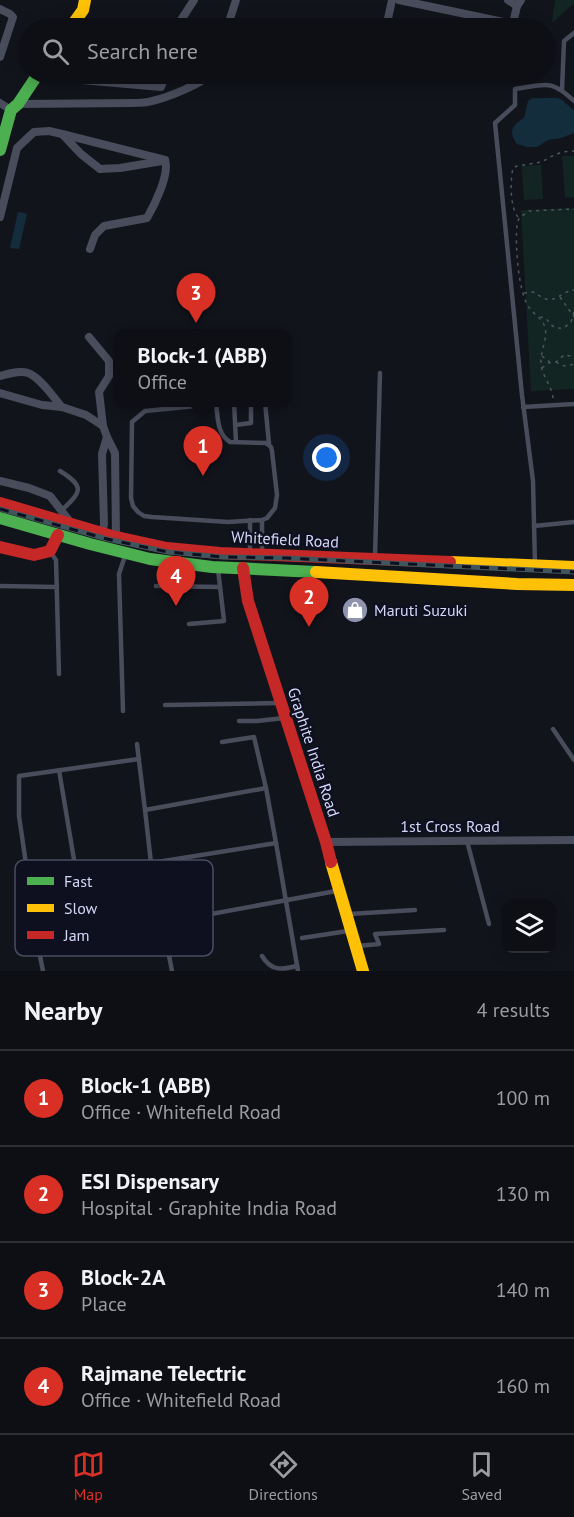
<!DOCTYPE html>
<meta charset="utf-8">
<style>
body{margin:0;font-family:"PT Sans",sans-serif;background:#1c1d22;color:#f1f3f6}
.controls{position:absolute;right:18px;bottom:18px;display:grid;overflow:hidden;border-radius:12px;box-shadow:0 3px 15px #0003}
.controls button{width:54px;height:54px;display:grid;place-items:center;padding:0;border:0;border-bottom:2px solid #2e2f34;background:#0e0f15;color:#f1f3f6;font:30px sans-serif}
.you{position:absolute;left:327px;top:458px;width:21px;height:21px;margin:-15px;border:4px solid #fff;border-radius:50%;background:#1a73e8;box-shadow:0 0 0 9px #1a73e833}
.badge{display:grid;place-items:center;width:39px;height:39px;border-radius:50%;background:#d93025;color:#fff;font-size:20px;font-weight:700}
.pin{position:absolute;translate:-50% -50px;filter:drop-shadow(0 2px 3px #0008)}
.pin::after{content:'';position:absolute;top:32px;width:21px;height:18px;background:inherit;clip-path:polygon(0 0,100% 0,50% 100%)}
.popup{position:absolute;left:114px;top:329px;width:177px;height:78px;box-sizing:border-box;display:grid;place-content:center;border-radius:12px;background:#0e0f15;filter:drop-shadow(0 2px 4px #0005);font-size:20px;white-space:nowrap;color:#9b9ca0}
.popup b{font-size:22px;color:#f1f3f6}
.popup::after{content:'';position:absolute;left:50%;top:100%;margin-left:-12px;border:12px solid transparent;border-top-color:#0e0f15}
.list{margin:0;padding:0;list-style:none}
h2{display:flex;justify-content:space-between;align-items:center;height:78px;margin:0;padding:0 24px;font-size:26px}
h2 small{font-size:20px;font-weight:400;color:#9b9ca0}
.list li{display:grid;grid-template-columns:39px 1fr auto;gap:18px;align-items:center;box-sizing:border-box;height:96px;padding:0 24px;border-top:2px solid #2e2f34}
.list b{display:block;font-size:22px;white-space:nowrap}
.list p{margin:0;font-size:20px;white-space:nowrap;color:#9b9ca0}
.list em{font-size:20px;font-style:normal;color:#9b9ca0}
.icon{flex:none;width:33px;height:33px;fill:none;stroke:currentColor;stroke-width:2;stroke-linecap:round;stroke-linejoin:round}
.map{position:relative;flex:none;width:574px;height:971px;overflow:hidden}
.search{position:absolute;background:#0e0f15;box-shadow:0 3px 15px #0003;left:18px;right:18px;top:18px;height:66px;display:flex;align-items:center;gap:15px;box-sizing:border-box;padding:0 21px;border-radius:33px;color:#9b9ca0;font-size:22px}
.sheet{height:462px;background:#0e0f15}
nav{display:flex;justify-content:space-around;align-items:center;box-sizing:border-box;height:84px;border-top:2px solid #2e2f34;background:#0e0f15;font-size:16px;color:#9b9ca0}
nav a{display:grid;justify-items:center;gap:3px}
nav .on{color:#d93025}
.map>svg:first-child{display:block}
.green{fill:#132522}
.water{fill:#132d3c}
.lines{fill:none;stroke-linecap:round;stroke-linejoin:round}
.path{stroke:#49585d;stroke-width:1.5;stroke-dasharray:3 4.5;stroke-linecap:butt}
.lane{stroke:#484c5b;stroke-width:4.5}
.street{stroke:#484c5b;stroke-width:8}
.fast{stroke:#4caf50;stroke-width:12}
.slow{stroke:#ffc107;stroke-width:12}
.jam{stroke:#c62828;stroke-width:12}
.rail-casing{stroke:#40565d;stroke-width:5}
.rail{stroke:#0f101f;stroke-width:3;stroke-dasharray:9;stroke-linecap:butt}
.labels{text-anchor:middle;stroke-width:5;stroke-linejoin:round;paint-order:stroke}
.street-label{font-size:16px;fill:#d3d8f9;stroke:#0f101f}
.poi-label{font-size:16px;fill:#d3d8f9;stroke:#0f101f;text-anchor:start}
.key{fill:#0f101f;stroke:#4a4c60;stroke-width:1.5}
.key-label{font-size:16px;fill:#d3d8f9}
</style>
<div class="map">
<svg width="574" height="971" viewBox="0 0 574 971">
<rect width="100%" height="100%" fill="#12141c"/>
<g class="green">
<polygon points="555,0 574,0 574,3 552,23"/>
<polygon points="562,156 574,156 574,197 565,198"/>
<polygon points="541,165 543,199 524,200 522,166"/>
<polygon points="574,208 574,389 531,391 521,210"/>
</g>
<g class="water">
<path d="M532 98C539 99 553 97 558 98 564 100 569 107 574 110V133L561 138 548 140 537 147H527L517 144C508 132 512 125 524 118L528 101Z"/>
<polygon points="18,212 27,214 19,249 10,248"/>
</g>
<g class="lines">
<g class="path">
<path d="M518 217C510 207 510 181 513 168L517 166 542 162 550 157 562 152 574 151"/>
<path d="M524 293 533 292C538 294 541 298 546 299 556 302 563 291 574 290"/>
<polyline points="560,297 574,317"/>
<path d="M540 317 546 318C551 326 554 329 564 328L571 322 574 312"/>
<polyline points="542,356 550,362"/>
<path d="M556 362C562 366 568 368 574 363"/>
<polyline points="542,368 548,363 556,362 564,355 570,356 574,358"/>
<path d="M553 398C552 386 542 376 541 364 540 351 548 339 545 327 542 318 533 314 528 306 518 289 515 244 517 225L519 218 529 211 574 209"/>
</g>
<g class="lane">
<polyline points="562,90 564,41 574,33"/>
<polyline points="234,402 236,442"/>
<polyline points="265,402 269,444"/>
<path d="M216 404C218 418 217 434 230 442L266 443 271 447 272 451 277 495 275 508 267 518 262 520 228 522 152 517 144 516 138 512 133 506 131 498 132 422 145 411Z"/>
<polyline points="523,407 574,404"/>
<polyline points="235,425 251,423 251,402"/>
<path d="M60 471C86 487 81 492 61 511"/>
<polyline points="250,520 250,550"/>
<polyline points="262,520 262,553"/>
<polyline points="534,526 574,522"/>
<polyline points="51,553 56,560 59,674"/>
<polyline points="375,557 380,373"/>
<path d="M535 565 533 481 522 395 495 123 515 105V89C545 85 550 78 574 101"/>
<polyline points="0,586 57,587"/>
<polyline points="156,586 220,587"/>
<polyline points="189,624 224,621 218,569"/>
<polyline points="165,705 279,703"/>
<polyline points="123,711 119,574 125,556"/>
<polyline points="239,721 257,721 284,718"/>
<polyline points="553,729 574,760"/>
<polyline points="222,742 254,737 266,788"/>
<polyline points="137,744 145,810"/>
<polyline points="59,770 87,937"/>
<polyline points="467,841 489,924"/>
<polyline points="29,883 151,863 145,810 266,788 276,843"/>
<polyline points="349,914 415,910"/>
<polyline points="302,938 348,931"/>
<polyline points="38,946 19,816 19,776 139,759"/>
<polyline points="358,946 379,944 375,934 444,930"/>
<path d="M262 956C271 971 281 970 297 966"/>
<polyline points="43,971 38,946 336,891"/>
<polyline points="172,971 151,863 276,843 298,971"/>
</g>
<g class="street">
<polyline points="399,0 513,24"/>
<polyline points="508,0 517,6"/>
<polyline points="0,9 10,14 13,17 0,57"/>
<polyline points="178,28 181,20 194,0"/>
<polyline points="227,28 236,0"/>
<polyline points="386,28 392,0"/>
<polyline points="512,28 517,6 521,0"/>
<polyline points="270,74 313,76 348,74"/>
<polyline points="36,76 161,87 166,74"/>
<polyline points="0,103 11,110"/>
<path d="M18 104 132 103C139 103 146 103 152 101 166 98 202 84 210 74"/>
<polyline points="63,135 81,154 100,169 120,168 162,161"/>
<polyline points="0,217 17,148 34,132 49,131 62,134 165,160"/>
<path d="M90 249 95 235 104 226 147 218C154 206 170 174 165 160"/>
<polyline points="89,337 109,361 109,376 99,392 103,426"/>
<path d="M0 376C8 374 20 370 28 373 40 377 53 397 62 407"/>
<polyline points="0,393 42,405 62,407 86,415 103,426 107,437"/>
<polyline points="0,481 29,488 50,496 71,523"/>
<polyline points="102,533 104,524 102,454 107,437 115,453 116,536"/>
<polyline points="326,842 574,840"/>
</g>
<g class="fast">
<polyline points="0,150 11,110 18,104 38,74"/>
<polyline points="0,518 90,544 150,559 212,567 316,572"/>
</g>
<g class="slow">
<polyline points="70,28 83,10 85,0"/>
<polyline points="450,562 574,567"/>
<polyline points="316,572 517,584 574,585"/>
<polyline points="331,862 363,971"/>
</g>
<g class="jam">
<polyline points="0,503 112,536 167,548 220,553 450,562"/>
<polyline points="0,547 34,555 50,551 58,535"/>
<polyline points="243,568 248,601 326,842 331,862"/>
</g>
<g class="rail-casing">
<polyline id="rail" points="0,509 107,539 168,552 223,557 286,558 574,572"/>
</g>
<use href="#rail" class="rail"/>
</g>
<defs>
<g id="shop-disc" transform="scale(1.35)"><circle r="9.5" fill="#8f93ac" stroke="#0f101f"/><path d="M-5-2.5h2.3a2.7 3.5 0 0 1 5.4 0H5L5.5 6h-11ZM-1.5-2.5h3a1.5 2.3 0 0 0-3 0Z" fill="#fff"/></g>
</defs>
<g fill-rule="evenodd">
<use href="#shop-disc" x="355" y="610"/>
</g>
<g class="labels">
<g class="street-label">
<text transform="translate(285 539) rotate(3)" y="6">Whitefield Road</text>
<text transform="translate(314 752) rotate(72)" y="6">Graphite India Road</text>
<text x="450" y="832">1st Cross Road</text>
</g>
<g class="poi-label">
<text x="374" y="616">Maruti Suzuki</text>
</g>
</g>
<rect x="15" y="860" width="198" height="96" rx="9" class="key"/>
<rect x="27" y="877" width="27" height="8" fill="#4caf50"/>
<rect x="27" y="904" width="27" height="8" fill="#ffc107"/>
<rect x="27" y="931" width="27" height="8" fill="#c62828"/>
<g class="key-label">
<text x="64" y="887">Fast</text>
<text x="64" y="914">Slow</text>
<text x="64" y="941">Jam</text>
</g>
</svg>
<div class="controls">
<button><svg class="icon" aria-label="layers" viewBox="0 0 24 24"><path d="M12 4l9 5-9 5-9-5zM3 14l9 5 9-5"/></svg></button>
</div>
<div class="you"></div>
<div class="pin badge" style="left:203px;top:476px">1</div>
<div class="popup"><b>Block-1 (ABB)</b>Office</div>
<div class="pin badge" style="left:309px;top:627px">2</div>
<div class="pin badge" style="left:196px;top:323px">3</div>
<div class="pin badge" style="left:176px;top:606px">4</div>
<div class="search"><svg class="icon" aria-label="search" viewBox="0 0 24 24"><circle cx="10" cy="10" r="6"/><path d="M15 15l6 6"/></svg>Search here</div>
</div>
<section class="sheet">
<h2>Nearby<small>4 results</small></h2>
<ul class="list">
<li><span class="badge">1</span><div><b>Block-1 (ABB)</b><p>Office · Whitefield Road</p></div><em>100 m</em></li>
<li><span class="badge">2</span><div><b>ESI Dispensary</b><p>Hospital · Graphite India Road</p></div><em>130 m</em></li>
<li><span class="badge">3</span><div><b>Block-2A</b><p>Place</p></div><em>140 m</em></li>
<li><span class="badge">4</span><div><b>Rajmane Telectric</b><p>Office · Whitefield Road</p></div><em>160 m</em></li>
</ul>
</section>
<nav>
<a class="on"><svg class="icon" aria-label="map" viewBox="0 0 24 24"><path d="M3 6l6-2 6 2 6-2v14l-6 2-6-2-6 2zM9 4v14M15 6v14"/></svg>Map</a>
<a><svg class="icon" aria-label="directions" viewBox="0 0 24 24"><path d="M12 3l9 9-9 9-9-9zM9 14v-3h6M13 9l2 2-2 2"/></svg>Directions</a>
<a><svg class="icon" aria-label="saved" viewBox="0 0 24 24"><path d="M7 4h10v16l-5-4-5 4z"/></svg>Saved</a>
</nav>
